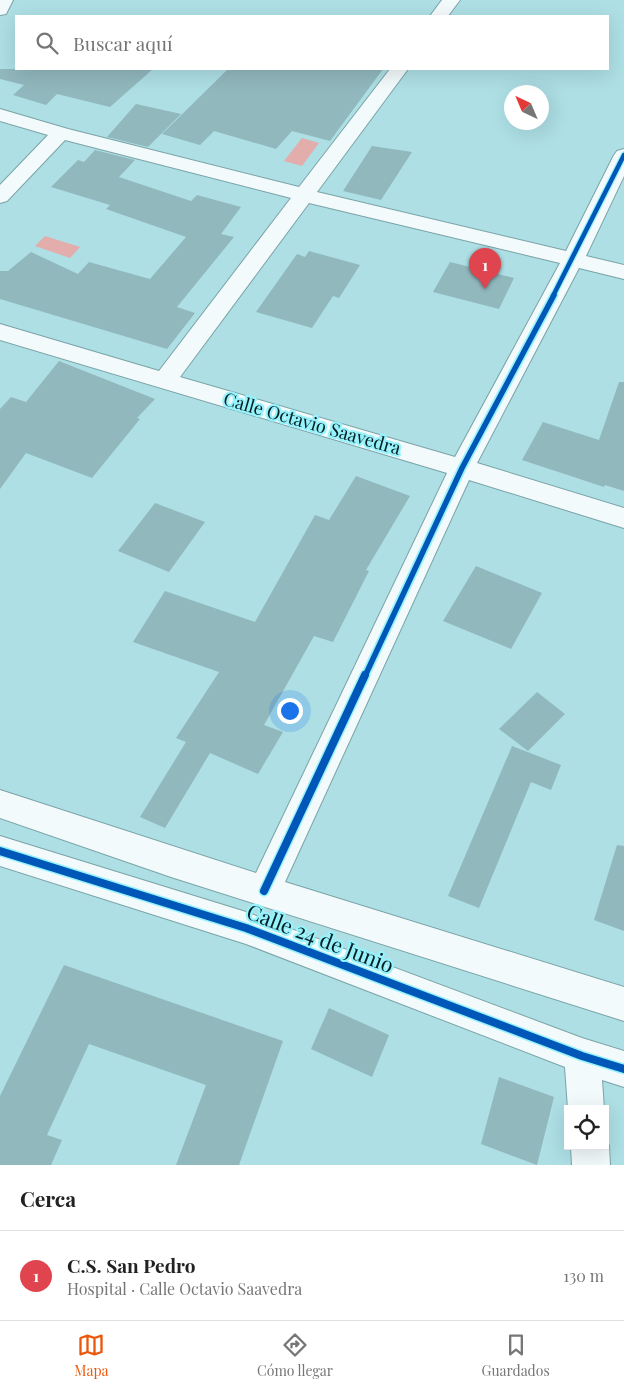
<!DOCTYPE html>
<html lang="es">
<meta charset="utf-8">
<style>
body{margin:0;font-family:"Playfair Display",serif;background:#f6f6f6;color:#222}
.controls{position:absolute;right:15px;bottom:15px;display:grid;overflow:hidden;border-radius:0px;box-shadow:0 5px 20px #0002}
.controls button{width:45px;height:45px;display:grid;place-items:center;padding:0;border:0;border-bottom:1px solid #e0e0e0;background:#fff;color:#222;font:25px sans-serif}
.compass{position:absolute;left:504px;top:85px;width:45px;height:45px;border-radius:50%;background:#fff;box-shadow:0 5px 20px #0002;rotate:316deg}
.you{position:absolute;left:289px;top:710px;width:18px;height:18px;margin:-12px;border:4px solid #fff;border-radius:50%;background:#1a73e8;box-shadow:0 0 0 8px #1a73e833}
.badge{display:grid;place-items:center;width:32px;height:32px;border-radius:50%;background:#ea580c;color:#fff;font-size:16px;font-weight:700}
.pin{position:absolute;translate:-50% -41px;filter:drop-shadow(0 1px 2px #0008)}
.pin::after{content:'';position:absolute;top:26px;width:18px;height:15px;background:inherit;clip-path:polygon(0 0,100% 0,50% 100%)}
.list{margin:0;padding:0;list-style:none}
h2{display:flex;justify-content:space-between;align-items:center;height:65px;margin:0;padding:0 20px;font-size:21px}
h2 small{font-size:16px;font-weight:400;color:#767676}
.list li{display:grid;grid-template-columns:32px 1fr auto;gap:15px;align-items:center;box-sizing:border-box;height:90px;padding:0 20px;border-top:1px solid #e0e0e0}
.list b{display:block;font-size:19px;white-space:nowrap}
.list p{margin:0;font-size:16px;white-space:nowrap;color:#767676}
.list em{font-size:16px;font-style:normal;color:#767676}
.icon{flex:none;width:28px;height:28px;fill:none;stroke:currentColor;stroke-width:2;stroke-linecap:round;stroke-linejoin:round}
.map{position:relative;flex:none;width:624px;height:1165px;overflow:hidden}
.search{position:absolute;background:#fff;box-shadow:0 5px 20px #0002;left:15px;right:15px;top:15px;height:55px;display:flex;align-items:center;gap:12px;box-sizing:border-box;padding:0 18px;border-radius:0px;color:#767676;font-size:19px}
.sheet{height:155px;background:#fff}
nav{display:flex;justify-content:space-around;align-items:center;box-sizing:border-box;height:70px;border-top:1px solid #e0e0e0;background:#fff;font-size:14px;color:#767676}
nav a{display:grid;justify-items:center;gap:2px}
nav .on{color:#ea580c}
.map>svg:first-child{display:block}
.water{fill:#e2adaa}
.building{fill:#91b8bd}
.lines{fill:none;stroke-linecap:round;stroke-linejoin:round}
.street-casing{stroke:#7aa3a7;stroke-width:2}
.street{fill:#f3fafb;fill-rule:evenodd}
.cycleway-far2-casing{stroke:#97f2fb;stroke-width:7}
.cycleway-far1-casing{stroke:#97f2fb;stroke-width:9}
.cycleway-casing{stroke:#97f2fb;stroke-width:11}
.cycleway-far2{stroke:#0057b8;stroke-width:4.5}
.cycleway-far1{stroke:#0057b8;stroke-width:5.5}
.cycleway{stroke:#0057b8;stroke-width:8}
.labels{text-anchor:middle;stroke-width:4.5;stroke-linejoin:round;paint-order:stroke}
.street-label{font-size:18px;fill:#021f22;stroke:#97f2fb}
.near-street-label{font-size:21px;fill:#021f22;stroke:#97f2fb}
</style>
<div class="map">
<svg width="624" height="1165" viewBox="0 0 624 1165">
<rect width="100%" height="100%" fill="#addfe5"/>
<g class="water">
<polygon points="302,138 319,143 302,166 284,161"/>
<polygon points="45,236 80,247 70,258 35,246"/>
</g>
<g class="building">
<polygon points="0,69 153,69 110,107 57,94 46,105 13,95 24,85 0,79"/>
<polygon points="228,69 383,69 330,141 292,131 276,149 214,131 200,145 162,134"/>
<polygon points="136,104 181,114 148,147 107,137"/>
<polygon points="372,146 412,152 381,200 343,191"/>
<polygon points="95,150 135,160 119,177 191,201 197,195 241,207 221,234 234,237 177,307 195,313 167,349 0,299 0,271 8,271 31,252 78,274 89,262 150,279 186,237 106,209 110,205 51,187 78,160 84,162"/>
<polygon points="309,251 360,265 339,298 333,296 312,328 256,312 297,254 305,257"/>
<polygon points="450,262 514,278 499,309 433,292"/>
<polygon points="59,361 155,399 137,418 140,419 92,478 26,453 0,489 0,409 11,397 26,402"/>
<polygon points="619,382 624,382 624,491 605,485 604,487 522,460 543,422 599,440"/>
<polygon points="356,476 410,496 366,570 369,571 333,642 314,636 264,725 283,732 258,774 210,753 165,828 140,817 186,742 176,738 219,672 133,642 165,591 255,622 315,515 329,520"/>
<polygon points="155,503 205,522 169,572 118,551"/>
<polygon points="476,566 542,593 511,649 443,621"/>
<polygon points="537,692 565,714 528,751 499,729"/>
<polygon points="512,746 561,765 551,790 531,782 479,908 448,896"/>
<polygon points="617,845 624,846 624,931 594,920"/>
<polygon points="64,965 283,1041 239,1165 176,1165 206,1085 89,1044 47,1135 62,1140 51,1165 0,1165 0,1096"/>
<polygon points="329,1008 389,1035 372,1077 311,1049"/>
<polygon points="499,1077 554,1097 537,1165 481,1144"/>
</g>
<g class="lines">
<g class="street-casing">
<g id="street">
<polygon points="0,0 13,0 6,14 0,15"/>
<polygon points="442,0 460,0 448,16 430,16"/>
<path d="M390 69H408L317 192 566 251 614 155 617 151 624 149V176L586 256 624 265V279L579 268 477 463 624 508V528L469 480 285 882 624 987V1021L171 877 0 818V790L256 873 447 473 0 340V324L159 371 291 198 65 140 7 201 0 203V185L48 135 0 121V109L68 129 299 187ZM309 203 560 263 455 457 180 377Z"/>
<polygon points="0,836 246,912 582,1038 624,1051 624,1087 602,1080 604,1109 568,1109 565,1067 246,944 0,866"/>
<polygon points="605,1138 609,1146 610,1165 572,1165 571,1146 605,1146"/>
</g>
</g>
<use href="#street" class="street"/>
<g class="cycleway-far2-casing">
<polyline id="cycleway-far2" points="553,296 624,155"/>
</g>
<g class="cycleway-far1-casing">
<polyline id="cycleway-far1" points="365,676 462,468 554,295"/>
</g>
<g class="cycleway-casing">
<g id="cycleway">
<polyline points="0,851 246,928 582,1056 624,1069"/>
<polyline points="264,891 365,675"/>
</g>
</g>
<use href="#cycleway-far2" class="cycleway-far2"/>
<use href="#cycleway-far1" class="cycleway-far1"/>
<use href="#cycleway" class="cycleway"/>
</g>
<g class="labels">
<g class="street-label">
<text transform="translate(312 424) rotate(16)" y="6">Calle Octavio Saavedra</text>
</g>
<g class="near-street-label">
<text transform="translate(320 939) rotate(21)" y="7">Calle 24 de Junio</text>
</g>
</g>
</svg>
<div class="controls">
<button><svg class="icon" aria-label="locate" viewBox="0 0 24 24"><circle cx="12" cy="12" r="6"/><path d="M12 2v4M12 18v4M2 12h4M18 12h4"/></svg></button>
</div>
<svg class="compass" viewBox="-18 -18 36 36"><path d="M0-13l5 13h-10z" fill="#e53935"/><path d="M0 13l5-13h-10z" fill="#767676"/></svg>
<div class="you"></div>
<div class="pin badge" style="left:485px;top:289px;background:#e0444e">1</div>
<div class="search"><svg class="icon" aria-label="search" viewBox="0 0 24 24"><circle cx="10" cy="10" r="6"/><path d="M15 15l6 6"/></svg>Buscar aquí</div>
</div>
<section class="sheet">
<h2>Cerca<small></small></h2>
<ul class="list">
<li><span class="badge" style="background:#e0444e">1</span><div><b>C.S. San Pedro</b><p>Hospital · Calle Octavio Saavedra</p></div><em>130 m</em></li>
</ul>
</section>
<nav>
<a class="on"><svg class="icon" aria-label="map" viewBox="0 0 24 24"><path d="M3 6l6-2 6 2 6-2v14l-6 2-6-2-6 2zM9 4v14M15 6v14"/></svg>Mapa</a>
<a><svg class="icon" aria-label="directions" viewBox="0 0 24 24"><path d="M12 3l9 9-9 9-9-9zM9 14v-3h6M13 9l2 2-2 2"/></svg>Cómo llegar</a>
<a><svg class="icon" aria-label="saved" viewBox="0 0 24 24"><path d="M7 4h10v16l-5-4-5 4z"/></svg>Guardados</a>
</nav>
